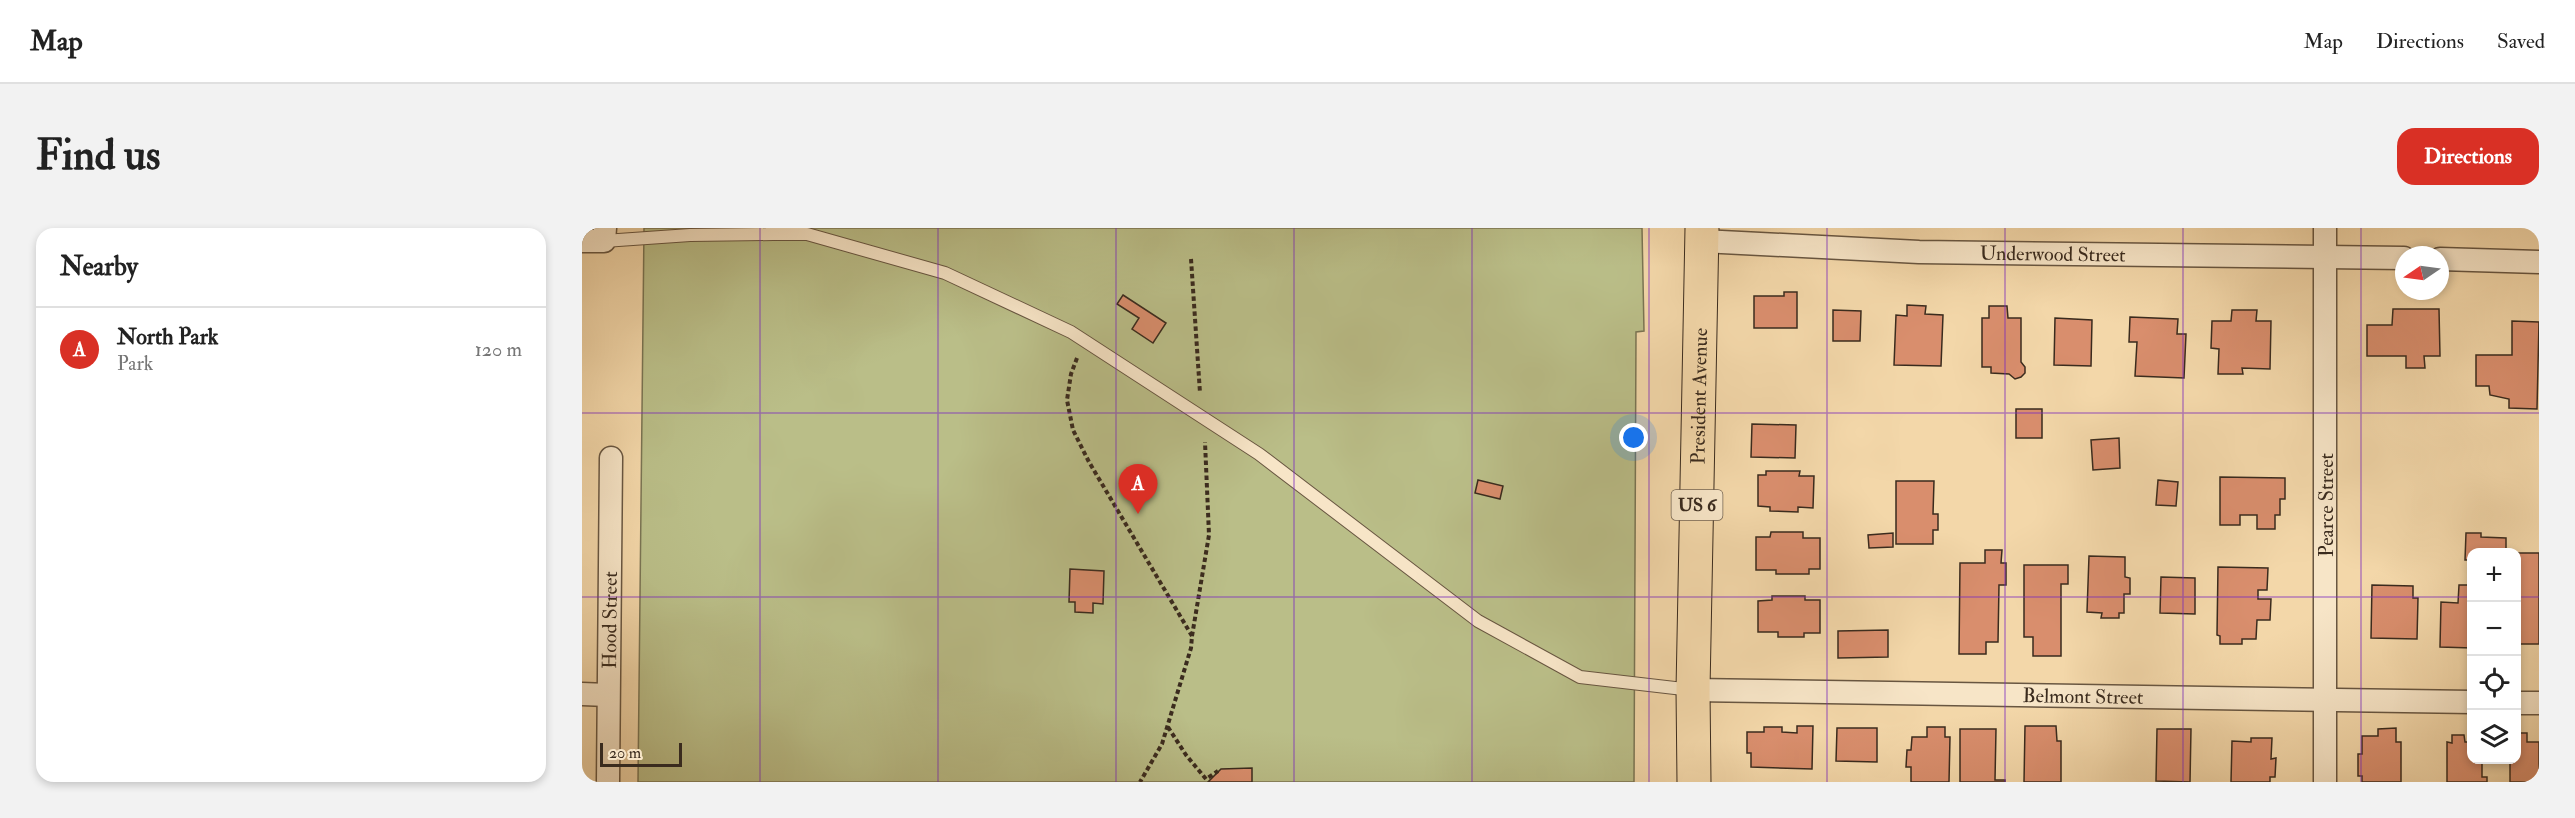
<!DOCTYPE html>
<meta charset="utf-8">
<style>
body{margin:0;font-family:"IM FELL Double Pica",serif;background:#f2f2f2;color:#222}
.controls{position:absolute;right:18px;bottom:18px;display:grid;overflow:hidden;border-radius:12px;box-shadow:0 3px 9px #0003}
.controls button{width:54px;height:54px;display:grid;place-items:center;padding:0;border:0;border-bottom:2px solid #e0e0e0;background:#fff;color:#222;font:30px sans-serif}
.compass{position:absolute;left:1813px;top:18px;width:54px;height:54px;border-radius:50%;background:#fff;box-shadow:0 3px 9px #0003;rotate:257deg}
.scale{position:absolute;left:18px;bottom:15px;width:82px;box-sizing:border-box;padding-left:6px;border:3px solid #3a2b1e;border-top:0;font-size:16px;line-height:21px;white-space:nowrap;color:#3a2b1e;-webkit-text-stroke:4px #f7e5c7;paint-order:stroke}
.you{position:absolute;left:1052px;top:210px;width:21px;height:21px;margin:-15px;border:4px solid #fff;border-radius:50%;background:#1a73e8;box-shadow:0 0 0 9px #1a73e833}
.badge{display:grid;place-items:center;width:39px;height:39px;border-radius:50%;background:#d93025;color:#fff;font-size:20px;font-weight:700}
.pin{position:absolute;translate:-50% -50px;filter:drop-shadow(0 2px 3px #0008)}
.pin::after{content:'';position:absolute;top:32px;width:21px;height:18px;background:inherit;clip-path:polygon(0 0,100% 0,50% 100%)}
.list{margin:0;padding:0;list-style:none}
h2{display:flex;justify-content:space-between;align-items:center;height:78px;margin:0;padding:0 24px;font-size:26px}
h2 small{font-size:20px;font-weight:400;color:#767676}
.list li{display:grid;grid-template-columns:39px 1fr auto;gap:18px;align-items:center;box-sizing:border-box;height:84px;padding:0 24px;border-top:2px solid #e0e0e0}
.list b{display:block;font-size:22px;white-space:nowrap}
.list p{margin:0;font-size:20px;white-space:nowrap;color:#767676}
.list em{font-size:20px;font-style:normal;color:#767676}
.icon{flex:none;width:33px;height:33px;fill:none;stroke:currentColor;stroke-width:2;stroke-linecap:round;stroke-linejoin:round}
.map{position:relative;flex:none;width:1957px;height:554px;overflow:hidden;border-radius:18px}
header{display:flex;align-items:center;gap:36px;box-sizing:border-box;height:84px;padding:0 30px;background:#fff;border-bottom:2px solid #e0e0e0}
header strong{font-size:28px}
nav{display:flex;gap:33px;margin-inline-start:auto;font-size:21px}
.intro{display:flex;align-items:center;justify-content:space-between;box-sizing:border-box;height:144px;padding:0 36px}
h1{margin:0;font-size:42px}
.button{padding:15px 27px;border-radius:18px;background:#d93025;color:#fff;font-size:21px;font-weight:700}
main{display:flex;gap:36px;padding:0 36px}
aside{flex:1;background:#fff;border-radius:18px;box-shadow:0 3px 9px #0003}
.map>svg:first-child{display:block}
.green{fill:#babe88;stroke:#7a7453;stroke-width:1.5}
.building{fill:#d98e6d;stroke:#3a2b1e;stroke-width:1.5}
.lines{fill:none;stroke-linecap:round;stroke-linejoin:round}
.lane-casing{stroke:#685641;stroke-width:14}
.street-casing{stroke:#685641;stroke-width:25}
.primary-casing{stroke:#3a2b1e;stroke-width:35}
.path{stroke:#3a2b1e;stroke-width:4;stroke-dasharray:4.5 3;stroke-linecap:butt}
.lane{stroke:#f7e5c7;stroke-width:12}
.street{stroke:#f7e5c7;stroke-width:22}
.primary{stroke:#f3d7a9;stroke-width:33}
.grid{fill:none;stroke:#7b2cbf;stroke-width:1.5;stroke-opacity:0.55}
.labels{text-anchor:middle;stroke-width:5;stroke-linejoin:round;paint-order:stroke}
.shield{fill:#f7e5c7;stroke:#736351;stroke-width:1.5}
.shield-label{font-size:18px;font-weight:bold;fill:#3a2b1e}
.street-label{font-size:20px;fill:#3a2b1e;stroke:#f7e5c7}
</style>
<header>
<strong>Map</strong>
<nav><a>Map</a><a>Directions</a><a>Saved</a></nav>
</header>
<div class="intro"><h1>Find us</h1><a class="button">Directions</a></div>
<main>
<aside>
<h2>Nearby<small></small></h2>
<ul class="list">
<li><span class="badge">A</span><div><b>North Park</b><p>Park</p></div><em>120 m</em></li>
</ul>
</aside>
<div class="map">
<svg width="1957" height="554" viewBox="0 0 1957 554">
<rect width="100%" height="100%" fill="#f3d7a9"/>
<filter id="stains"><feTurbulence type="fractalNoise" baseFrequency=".00333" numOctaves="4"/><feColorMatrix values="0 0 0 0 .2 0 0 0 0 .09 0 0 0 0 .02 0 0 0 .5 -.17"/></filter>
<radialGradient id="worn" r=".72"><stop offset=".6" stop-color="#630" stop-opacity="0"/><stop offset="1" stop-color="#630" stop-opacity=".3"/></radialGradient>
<polygon class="green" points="62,0 1060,0 1062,103 1054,104 1052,554 56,554"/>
<g class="building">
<polygon points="1202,64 1215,64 1215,100 1172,100 1172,68 1202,68"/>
<polygon points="541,67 584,95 571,115 550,101 557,90 535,76"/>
<polygon points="1325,77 1344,78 1343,86 1361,87 1359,138 1312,137 1314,87 1325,88"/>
<polygon points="1407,78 1425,78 1426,90 1439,90 1439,134 1443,139 1443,145 1439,149 1433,151 1427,146 1409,145 1409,139 1400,139 1400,90 1407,90"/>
<polygon points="1811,81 1857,81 1858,128 1842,128 1843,140 1824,140 1824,128 1785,128 1785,97 1810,97"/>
<polygon points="1251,82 1279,83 1278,113 1251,113"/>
<polygon points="1650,82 1675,82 1674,93 1689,93 1688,141 1660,140 1661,146 1636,146 1637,121 1629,120 1630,93 1649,93"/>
<polygon points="1548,89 1596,91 1595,106 1604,106 1602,150 1553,148 1555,114 1547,114"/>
<polygon points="1473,90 1510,92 1509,138 1472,137"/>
<polygon points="1930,93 1957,94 1955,181 1927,180 1927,171 1908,167 1907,158 1894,158 1894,127 1930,127"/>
<rect x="1434" y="181" width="26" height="29"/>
<polygon points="1170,196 1214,197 1213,230 1169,229"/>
<polygon points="1537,210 1538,240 1511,242 1509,212"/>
<polygon points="1184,243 1218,243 1217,248 1232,248 1231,280 1216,279 1216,284 1188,283 1188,279 1176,278 1176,247 1184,247"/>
<polygon points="1638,249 1703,250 1703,271 1698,271 1698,287 1693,287 1693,301 1675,301 1675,287 1658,287 1658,297 1638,297"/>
<polygon points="896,252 921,258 918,271 893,265"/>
<polygon points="1576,252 1596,254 1594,278 1574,277"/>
<polygon points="1314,253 1352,253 1351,286 1356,286 1356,302 1351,302 1351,316 1314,316"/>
<polygon points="1189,304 1221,304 1221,310 1238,310 1238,341 1227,341 1227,346 1194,346 1194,342 1174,342 1174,309 1188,309"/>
<polygon points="1311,305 1311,319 1287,320 1286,307"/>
<polygon points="1884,305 1899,305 1899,309 1924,310 1924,325 1890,325 1890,332 1883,332"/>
<polygon points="1403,322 1420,322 1419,335 1424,335 1424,357 1417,357 1416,414 1404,414 1404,426 1377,426 1378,335 1403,335"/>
<polygon points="1935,325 1957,325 1957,416 1934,416"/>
<polygon points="1507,328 1543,329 1543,349 1548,350 1548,366 1542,366 1542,385 1537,385 1537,390 1519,390 1520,385 1505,384"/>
<polygon points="1442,337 1486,337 1486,356 1479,356 1479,428 1451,428 1451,409 1442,409"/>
<polygon points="1636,339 1686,340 1685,362 1676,362 1676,371 1689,371 1688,392 1675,392 1674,411 1660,411 1660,416 1638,416 1638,408 1635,407"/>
<polygon points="488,341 522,343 521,376 511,375 511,385 493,384 493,374 487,374"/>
<polygon points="1579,349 1613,350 1613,386 1578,385"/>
<polygon points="1790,357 1831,358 1831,370 1836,370 1835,411 1789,410"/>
<polygon points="1877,357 1890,357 1890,420 1858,419 1859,374 1876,375"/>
<polygon points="1190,368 1223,368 1223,372 1238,372 1238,405 1222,405 1222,409 1196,409 1196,404 1176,404 1176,373 1190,372"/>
<polygon points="1306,402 1306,429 1256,430 1256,403"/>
<polygon points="1215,498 1231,498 1230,541 1169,539 1169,525 1165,525 1165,504 1182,504 1182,499 1200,499 1200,504 1215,505"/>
<polygon points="1443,498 1474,498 1475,513 1479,513 1479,554 1442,554"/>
<polygon points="1345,499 1363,499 1363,509 1368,509 1367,554 1329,554 1329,539 1324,539 1325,522 1329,522 1330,509 1345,509"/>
<polygon points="1255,500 1295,500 1295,534 1254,533"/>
<polygon points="1814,500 1814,514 1819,514 1819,554 1780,554 1780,548 1776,548 1776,526 1780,526 1780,508 1796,508 1796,501"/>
<polygon points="1378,501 1414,501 1413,552 1423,552 1423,554 1378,554"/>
<polygon points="1575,501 1609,501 1608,554 1574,553"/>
<polygon points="1934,505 1945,505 1945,514 1957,514 1957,554 1928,554 1928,532 1934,532"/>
<polygon points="1870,507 1882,507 1883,514 1890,514 1890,532 1900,532 1900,549 1905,549 1905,554 1865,554 1865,514 1870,515"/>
<polygon points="1669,510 1690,510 1689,531 1694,530 1693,549 1688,549 1688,554 1649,554 1650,513 1669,514"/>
<polygon points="670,540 670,554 626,554 639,541"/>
</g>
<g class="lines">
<g class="lane-casing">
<g id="lane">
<polyline points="190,0 191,6 225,6 363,45 489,104 677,226 896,393 998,449 1110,462"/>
<polyline points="22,13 108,7 191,6"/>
</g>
</g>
<g class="street-casing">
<g id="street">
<polyline points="1743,0 1743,554"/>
<polyline points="0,13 22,13 23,0"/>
<path id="s1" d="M1120 13 1337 24 1822 30"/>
<polyline points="1858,31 1957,34"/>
<path id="s2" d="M1111 462 1890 474"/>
<polyline points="0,466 25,467"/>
<polyline points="1934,475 1957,475"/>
<path id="s3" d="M26 554 29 230"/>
</g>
</g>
<g class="primary-casing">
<g id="primary">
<path id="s4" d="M1112 554 1111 462 1120 0"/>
</g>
</g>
<g class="path">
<polyline points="609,31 618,165"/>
<polyline points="495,130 489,146 485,172 491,202 507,234 610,408 609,420 580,516 558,554"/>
<polyline points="610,408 627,307 623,214"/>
<polyline points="586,499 604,527 624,551 636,543"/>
</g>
<use href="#lane" class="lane"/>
<use href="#street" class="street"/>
<use href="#primary" class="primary"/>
</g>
<path class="grid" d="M178 0V554M356 0V554M534 0V554M712 0V554M890 0V554M1067 0V554M1245 0V554M1423 0V554M1601 0V554M1779 0V554M0 185H1957M0 369H1890M1934 369H1957"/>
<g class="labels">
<rect class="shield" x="1089.5" y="262" width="51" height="30" rx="4.5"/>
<g class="shield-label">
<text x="1115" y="283">US 6</text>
</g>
<g class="street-label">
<text dy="7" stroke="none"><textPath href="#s1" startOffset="351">Underwood Street</textPath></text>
<text dy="7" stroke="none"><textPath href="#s4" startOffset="386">President Avenue</textPath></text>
<text transform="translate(1744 277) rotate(-90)" y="7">Pearce Street</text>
<text dy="7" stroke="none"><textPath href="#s3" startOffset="162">Hood Street</textPath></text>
<text dy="7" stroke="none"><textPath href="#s2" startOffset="390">Belmont Street</textPath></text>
</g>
</g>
<rect width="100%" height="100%" filter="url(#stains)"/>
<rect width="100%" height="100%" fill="url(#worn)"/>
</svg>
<div class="controls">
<button>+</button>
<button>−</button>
<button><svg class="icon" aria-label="locate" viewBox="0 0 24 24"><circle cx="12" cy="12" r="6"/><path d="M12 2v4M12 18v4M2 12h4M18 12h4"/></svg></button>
<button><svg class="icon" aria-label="layers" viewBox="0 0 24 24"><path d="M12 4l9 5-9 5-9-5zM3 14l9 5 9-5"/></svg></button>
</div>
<svg class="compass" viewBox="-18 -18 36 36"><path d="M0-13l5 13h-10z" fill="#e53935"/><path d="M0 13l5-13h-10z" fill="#767676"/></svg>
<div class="scale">20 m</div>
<div class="you"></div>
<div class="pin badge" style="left:556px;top:286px">A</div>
</div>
</main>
